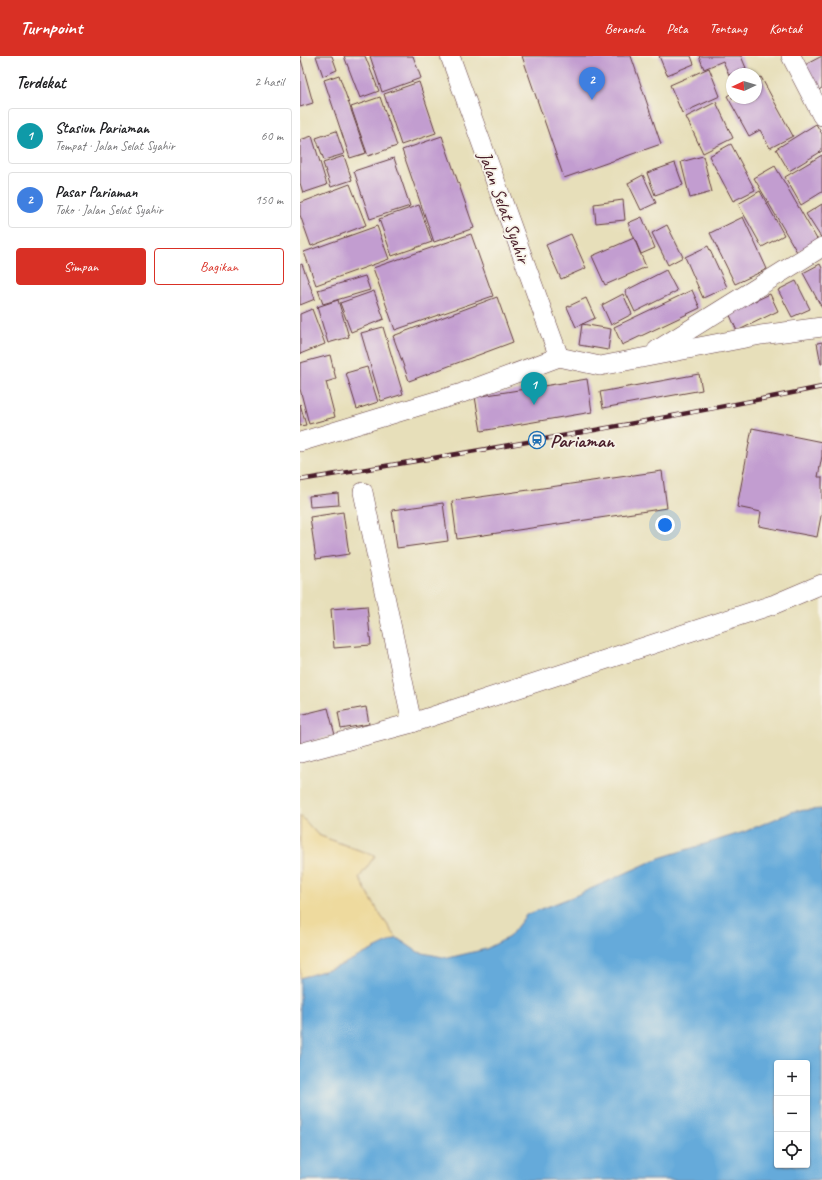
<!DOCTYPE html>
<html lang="id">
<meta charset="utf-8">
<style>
body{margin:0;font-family:Caveat,sans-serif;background:#f2f2f2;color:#202124}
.controls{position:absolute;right:12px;bottom:12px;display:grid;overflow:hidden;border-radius:4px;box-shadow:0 1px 3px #0004}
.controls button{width:36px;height:36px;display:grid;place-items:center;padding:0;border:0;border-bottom:1px solid #e0e0e0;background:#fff;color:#202124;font:20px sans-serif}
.compass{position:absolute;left:426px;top:12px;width:36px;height:36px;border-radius:50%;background:#fff;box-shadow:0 1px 3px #0004;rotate:266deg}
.you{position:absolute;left:365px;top:469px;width:14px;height:14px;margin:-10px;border:3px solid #fff;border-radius:50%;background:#1a73e8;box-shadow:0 0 0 6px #1a73e833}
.badge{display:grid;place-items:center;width:26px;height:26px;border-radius:50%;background:#d93025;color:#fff;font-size:13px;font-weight:700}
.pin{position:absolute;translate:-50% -33px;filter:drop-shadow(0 1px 2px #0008)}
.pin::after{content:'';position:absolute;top:21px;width:14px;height:12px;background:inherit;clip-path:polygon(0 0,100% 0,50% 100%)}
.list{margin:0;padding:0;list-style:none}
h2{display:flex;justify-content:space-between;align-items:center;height:52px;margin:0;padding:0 16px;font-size:17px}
h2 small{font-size:13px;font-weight:400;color:#757577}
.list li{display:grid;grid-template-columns:26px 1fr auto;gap:12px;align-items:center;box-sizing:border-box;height:56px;margin:0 8px 8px;padding:0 8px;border:1px solid #e0e0e0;border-radius:4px}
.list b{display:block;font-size:15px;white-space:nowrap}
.list p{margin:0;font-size:13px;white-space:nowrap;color:#757577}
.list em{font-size:13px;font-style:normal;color:#757577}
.actions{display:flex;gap:8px;padding:12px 16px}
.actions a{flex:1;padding:9px 0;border:1px solid #d93025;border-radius:4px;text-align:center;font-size:14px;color:#d93025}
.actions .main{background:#d93025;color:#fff}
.icon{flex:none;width:22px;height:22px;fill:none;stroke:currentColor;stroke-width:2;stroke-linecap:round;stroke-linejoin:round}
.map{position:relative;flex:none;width:522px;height:1124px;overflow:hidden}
header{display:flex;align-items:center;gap:24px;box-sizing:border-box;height:56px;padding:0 20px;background:#d93025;color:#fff}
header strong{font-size:19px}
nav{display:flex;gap:22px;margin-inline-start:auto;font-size:14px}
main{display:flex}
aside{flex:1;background:#fff}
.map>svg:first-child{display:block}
.sand{fill:#eeda9e;stroke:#9c7c64}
.water{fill:#65aada;stroke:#586482;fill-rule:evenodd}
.building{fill:#c29dd0}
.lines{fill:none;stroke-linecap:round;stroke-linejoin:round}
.minor-casing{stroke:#623c40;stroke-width:20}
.minor{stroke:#fff;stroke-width:19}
.rail-casing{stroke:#4a1f2b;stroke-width:4.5}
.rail{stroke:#f7f3e8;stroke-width:3;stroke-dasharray:9;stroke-linecap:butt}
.labels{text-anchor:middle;stroke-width:3.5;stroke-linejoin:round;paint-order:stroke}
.street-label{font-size:19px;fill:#4a1f2b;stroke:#f7f3e8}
.poi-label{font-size:19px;font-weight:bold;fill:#4a1f2b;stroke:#f7f3e8;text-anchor:start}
</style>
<header>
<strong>Turnpoint</strong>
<nav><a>Beranda</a><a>Peta</a><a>Tentang</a><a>Kontak</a></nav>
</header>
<main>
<aside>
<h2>Terdekat<small>2 hasil</small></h2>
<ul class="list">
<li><span class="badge" style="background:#0f9aa8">1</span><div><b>Stasiun Pariaman</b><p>Tempat · Jalan Selat Syahir</p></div><em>60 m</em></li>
<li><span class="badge" style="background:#3f7fe0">2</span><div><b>Pasar Pariaman</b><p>Toko · Jalan Selat Syahir</p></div><em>150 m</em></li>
</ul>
<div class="actions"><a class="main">Simpan</a><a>Bagikan</a></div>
</aside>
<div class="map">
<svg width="522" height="1124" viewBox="0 0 522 1124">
<rect width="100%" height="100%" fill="#f7f3e8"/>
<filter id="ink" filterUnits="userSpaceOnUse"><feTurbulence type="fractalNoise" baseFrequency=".025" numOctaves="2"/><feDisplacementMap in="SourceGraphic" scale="8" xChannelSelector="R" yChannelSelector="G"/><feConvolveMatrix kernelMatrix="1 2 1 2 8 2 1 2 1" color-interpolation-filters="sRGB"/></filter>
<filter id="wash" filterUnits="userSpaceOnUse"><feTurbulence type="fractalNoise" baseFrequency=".012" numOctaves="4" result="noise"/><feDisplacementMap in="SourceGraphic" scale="16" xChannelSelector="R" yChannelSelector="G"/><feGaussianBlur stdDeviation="0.9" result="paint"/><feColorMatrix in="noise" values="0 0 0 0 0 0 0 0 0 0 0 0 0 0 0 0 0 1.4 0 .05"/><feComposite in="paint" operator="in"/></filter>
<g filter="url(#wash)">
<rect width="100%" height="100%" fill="#e7dfba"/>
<polygon class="sand" points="0,759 18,779 75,800 59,822 81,860 97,882 37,911 0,922"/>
<path class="water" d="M522 753V1124H0V922L37 911 97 882 118 896 148 902 186 893 209 881 226 859 277 839 359 802 444 776 494 755ZM477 1007H507V1109H477Z"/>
<g id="blocks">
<g class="building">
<polygon points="0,0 13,47 0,51"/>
<polygon points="16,0 32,0 37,14 23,20"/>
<polygon points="44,0 65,0 79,35 60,42"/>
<polygon points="70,0 113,0 121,22 82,36"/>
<polygon points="222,0 331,0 361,88 264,122"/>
<polygon points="359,0 391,0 394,8 367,19"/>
<polygon points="399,0 441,0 446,12 429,19 423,5 404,13"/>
<polygon points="522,0 522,32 515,36 501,11"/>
<polygon points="409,12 420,40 382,57 370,29"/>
<polygon points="39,19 66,97 50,102 24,24"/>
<polygon points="461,21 493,80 470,92 460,74 449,80 427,40 432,37 432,42 456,42 456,24"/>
<polygon points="119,26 136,77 101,89 84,38"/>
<polygon points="80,41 97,90 68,100 51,51"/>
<polygon points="416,46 433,82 403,97 386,61"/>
<polygon points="516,68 522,78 522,95 489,115 476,93"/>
<polygon points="36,75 44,98 24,104 16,82"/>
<polygon points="12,80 27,129 3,137 0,127 0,84"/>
<polygon points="142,80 174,172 134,186 102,94"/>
<polygon points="431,88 455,134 433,145 409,100"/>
<polygon points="522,99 522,136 501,149 485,121"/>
<polygon points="44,100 52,124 31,131 23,107"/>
<polygon points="403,100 412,136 390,142 381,106"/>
<polygon points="94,102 110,150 70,163 54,115"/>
<polygon points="375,107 383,129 355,139 347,117"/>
<polygon points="475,110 518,185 497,196 454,122"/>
<polygon points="343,119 356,147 341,154 328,127"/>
<polygon points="50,128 66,169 11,190 0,159 0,147"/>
<polygon points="460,135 484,179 462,191 438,148"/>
<polygon points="323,144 325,164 296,167 294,148"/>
<polygon points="522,148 522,183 506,158"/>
<polygon points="119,149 132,186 92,200 79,163"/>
<polygon points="342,161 355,192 341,198 328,167"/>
<polygon points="443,161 467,213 435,228 410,177"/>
<polygon points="367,169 383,201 368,209 352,177"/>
<polygon points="77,170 89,203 16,229 4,196"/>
<polygon points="171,178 193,240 95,274 73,212"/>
<polygon points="271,178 286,212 261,223 246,189"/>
<polygon points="334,182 346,211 305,229 292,200"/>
<polygon points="408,190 427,231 403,242 385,201"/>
<polygon points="2,208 15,243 0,249 0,209"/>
<polygon points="520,208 522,212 522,252 503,217"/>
<polygon points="366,214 377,235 335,256 325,235"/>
<polygon points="65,220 70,234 23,248 18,234"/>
<polygon points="496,225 510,253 492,261 478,234"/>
<polygon points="392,234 400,252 322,289 314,271"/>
<polygon points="74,235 84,263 51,276 40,247"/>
<polygon points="323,238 332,258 311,269 302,249"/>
<polygon points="470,238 478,255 437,275 429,257"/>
<polygon points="197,241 213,286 109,325 93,280"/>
<polygon points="286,242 295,262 276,271 267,251"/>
<polygon points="38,244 49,281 28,287 17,251"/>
<polygon points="12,253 25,288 0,298 0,258"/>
<polygon points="282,268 311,273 308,294 279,289"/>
<polygon points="83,271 103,338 81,345 61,277"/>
<polygon points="522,286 522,308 521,308 517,287"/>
<polygon points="30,299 36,323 26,326 35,361 9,368 0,333 0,307"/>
<polygon points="67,311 78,346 57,353 46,317"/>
<polygon points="399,318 402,334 303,352 300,336"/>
<polygon points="287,323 292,356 181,375 175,341"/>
<polygon points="0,348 6,369 0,370"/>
<polygon points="452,372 522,386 522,400 518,421 522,421 522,455 517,481 459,470 461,456 437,451"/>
<polygon points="362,415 367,452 157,483 152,445"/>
<polygon points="38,437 39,449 10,451 9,440"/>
<polygon points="143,447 148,485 97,492 92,454"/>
<polygon points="43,456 49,498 16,503 10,461"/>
<polygon points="67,550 71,589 34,592 31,553"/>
<polygon points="66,651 69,668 41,673 38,656"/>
<polygon points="28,652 35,679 0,689 0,659"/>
</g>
</g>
</g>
<g filter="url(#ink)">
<use href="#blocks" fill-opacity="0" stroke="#623c40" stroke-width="1"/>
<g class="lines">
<g class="minor-casing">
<g id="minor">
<polyline points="150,0 259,301"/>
<polyline points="491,0 522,60"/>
<polyline points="357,294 522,191"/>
<polyline points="0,386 162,337 259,301 300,310 461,279 522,271"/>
<polyline points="63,436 112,667"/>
<polyline points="0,697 112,667 475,548 522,528"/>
</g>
</g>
<use href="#minor" class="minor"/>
<g class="rail-casing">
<path id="rail" d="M0 424C174 396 349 366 522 331"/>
</g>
<use href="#rail" class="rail"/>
</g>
</g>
<defs>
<g id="station-ring" transform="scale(0.9)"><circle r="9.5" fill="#f7f3e8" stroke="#1f6fb2" stroke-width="1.5"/><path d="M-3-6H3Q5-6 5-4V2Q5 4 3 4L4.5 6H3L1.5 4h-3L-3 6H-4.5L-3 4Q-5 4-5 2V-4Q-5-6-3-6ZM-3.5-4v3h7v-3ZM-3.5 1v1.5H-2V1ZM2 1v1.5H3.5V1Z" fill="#1f6fb2"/></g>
</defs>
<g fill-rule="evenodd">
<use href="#station-ring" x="237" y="384"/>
</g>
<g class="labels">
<g class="street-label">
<text transform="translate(205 151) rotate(70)" y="7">Jalan Selat Syahir</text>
</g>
<g class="poi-label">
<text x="250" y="391">Pariaman</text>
</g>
</g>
</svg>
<div class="controls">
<button>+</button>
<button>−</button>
<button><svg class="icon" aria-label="locate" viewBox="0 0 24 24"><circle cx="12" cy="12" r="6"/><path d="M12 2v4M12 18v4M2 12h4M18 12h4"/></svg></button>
</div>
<svg class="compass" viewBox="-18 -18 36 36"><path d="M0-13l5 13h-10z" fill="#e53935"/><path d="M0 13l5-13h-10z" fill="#757577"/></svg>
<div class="you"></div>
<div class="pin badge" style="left:234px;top:349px;background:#0f9aa8">1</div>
<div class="pin badge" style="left:292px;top:44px;background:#3f7fe0">2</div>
</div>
</main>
